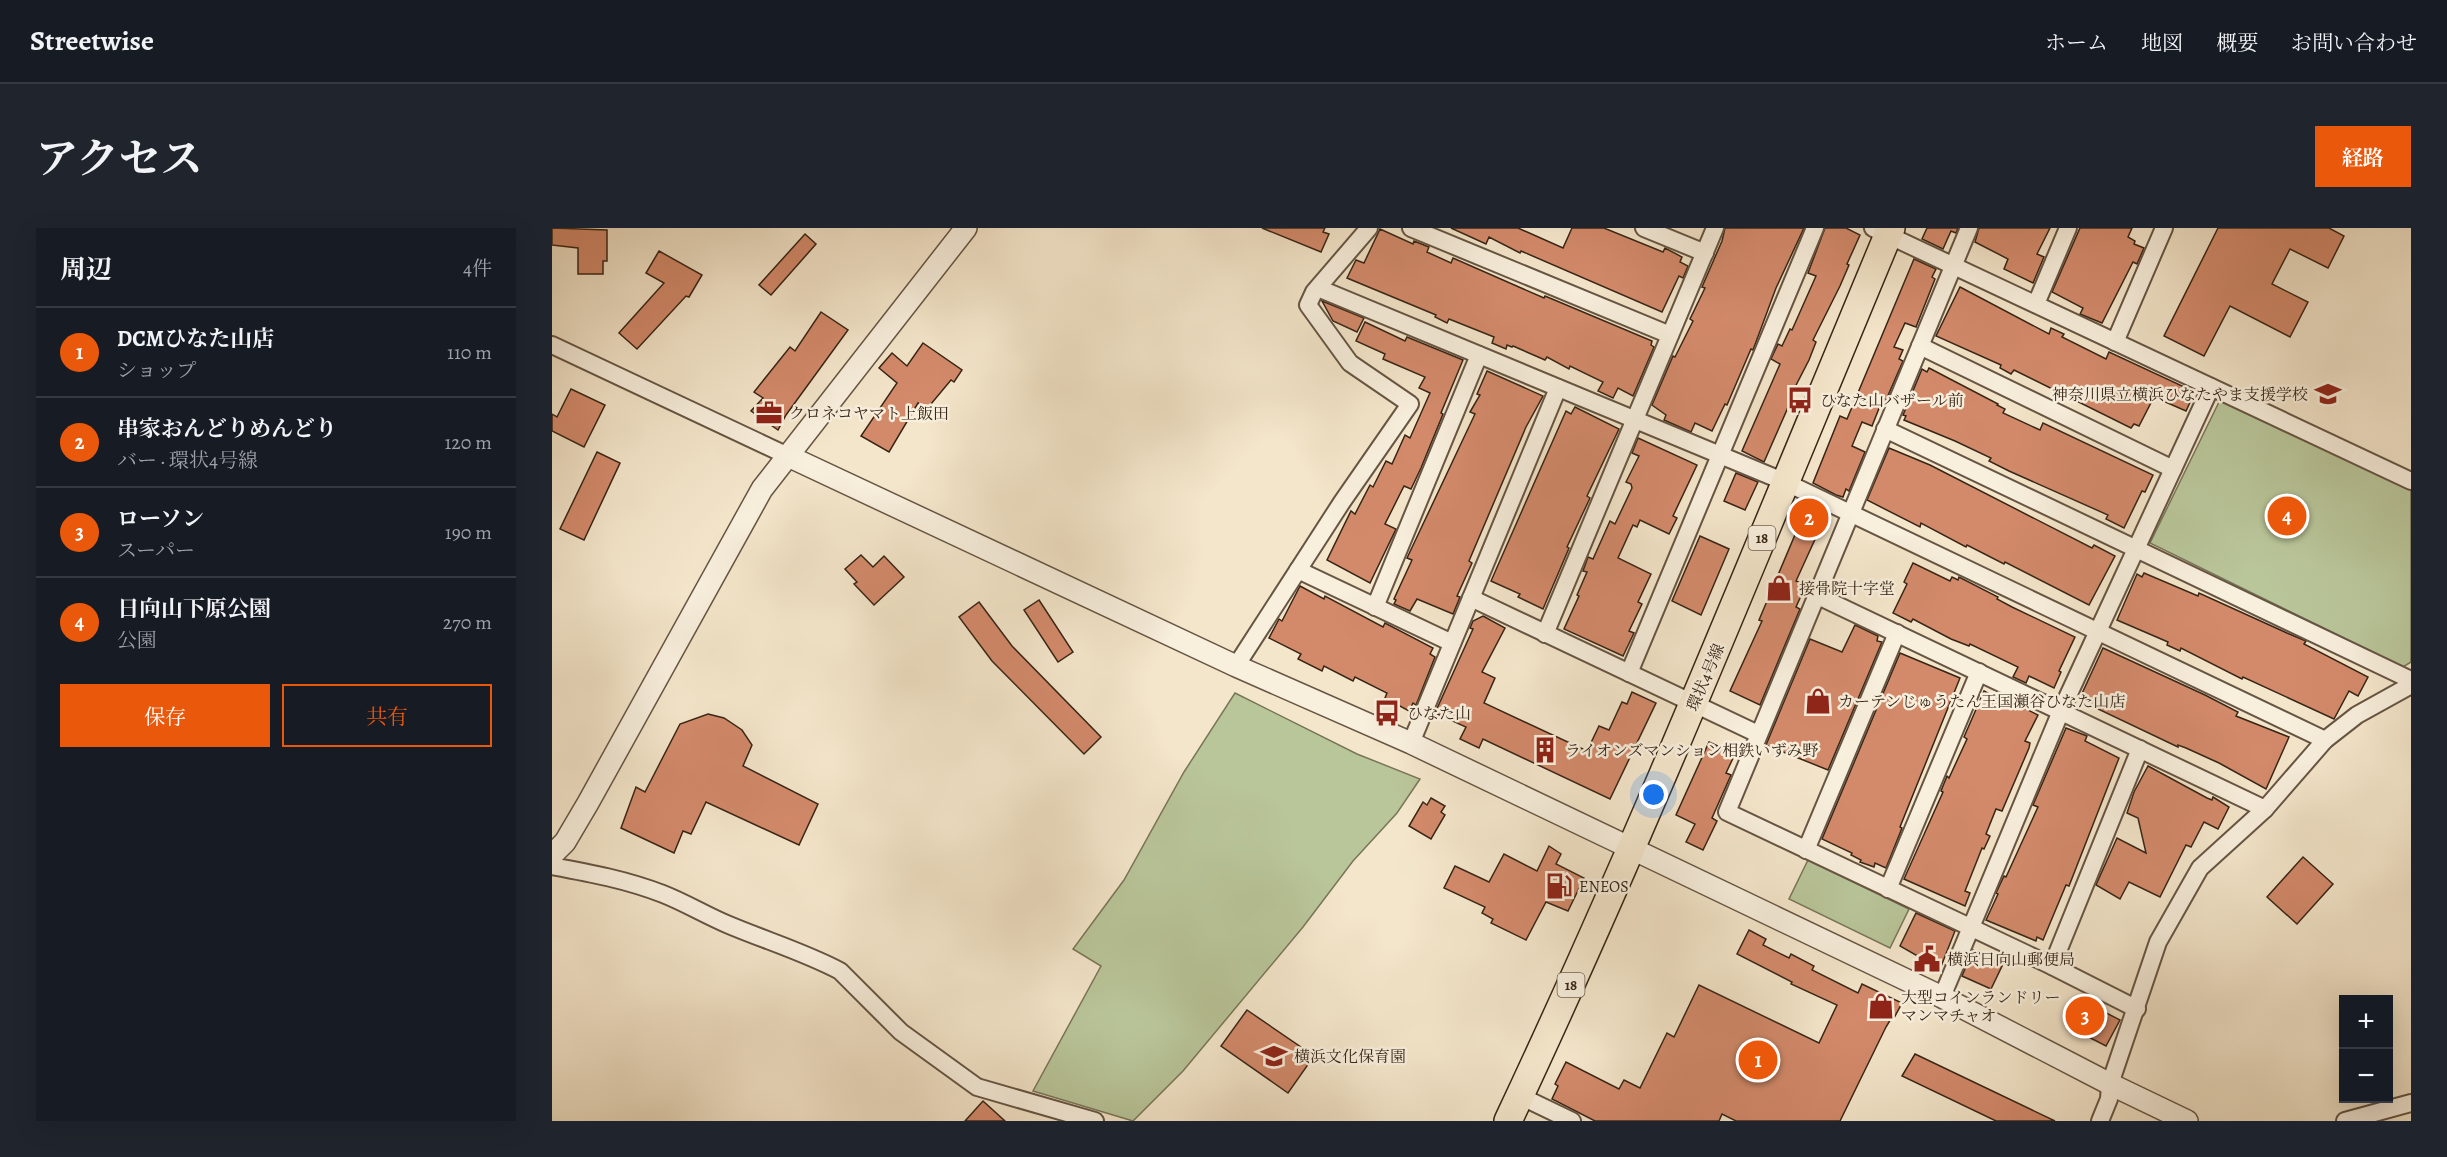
<!DOCTYPE html>
<html lang="ja">
<meta charset="utf-8">
<style>
body{margin:0;font-family:Alegreya,"Noto Serif JP",serif;background:#20242c;color:#f1f3f6}
.controls{position:absolute;right:18px;bottom:18px;display:grid;overflow:hidden;border-radius:0px;box-shadow:0 6px 24px #0002}
.controls button{width:54px;height:54px;display:grid;place-items:center;padding:0;border:0;border-bottom:2px solid #363941;background:#171b24;color:#f1f3f6;font:30px sans-serif}
.you{position:absolute;left:1102px;top:567px;width:21px;height:21px;margin:-15px;border:4px solid #fff;border-radius:50%;background:#1a73e8;box-shadow:0 0 0 9px #1a73e833}
.badge{display:grid;place-items:center;width:39px;height:39px;border-radius:50%;background:#ea580c;color:#fff;font-size:20px;font-weight:700}
.pin{position:absolute;translate:-50% -50%;border:3px solid #fff;box-shadow:0 2px 6px #0006}
.list{margin:0;padding:0;list-style:none}
h2{display:flex;justify-content:space-between;align-items:center;height:78px;margin:0;padding:0 24px;font-size:26px}
h2 small{font-size:20px;font-weight:400;color:#9ea1a6}
.list li{display:grid;grid-template-columns:39px 1fr auto;gap:18px;align-items:center;box-sizing:border-box;height:90px;padding:0 24px;border-top:2px solid #363941}
.list b{display:block;font-size:22px;white-space:nowrap}
.list p{margin:0;font-size:20px;white-space:nowrap;color:#9ea1a6}
.list em{font-size:20px;font-style:normal;color:#9ea1a6}
.actions{display:flex;gap:12px;padding:18px 24px}
.actions a{flex:1;padding:14px 0;border:2px solid #ea580c;border-radius:0px;text-align:center;font-size:21px;color:#ea580c}
.actions .main{background:#ea580c;color:#fff}
.map{position:relative;flex:none;width:1859px;height:893px;overflow:hidden;border-radius:0px}
header{display:flex;align-items:center;gap:36px;box-sizing:border-box;height:84px;padding:0 30px;background:#171b24;border-bottom:2px solid #363941}
header strong{font-size:28px}
nav{display:flex;gap:33px;margin-inline-start:auto;font-size:21px}
.intro{display:flex;align-items:center;justify-content:space-between;box-sizing:border-box;height:144px;padding:0 36px}
h1{margin:0;font-size:42px}
.button{padding:15px 27px;border-radius:0px;background:#ea580c;color:#fff;font-size:21px;font-weight:700}
main{display:flex;gap:36px;padding:0 36px}
aside{flex:1;background:#171b24;border-radius:0px;box-shadow:0 6px 24px #0002}
.map>svg:first-child{display:block}
.green{fill:#b9c69a;stroke:#787658;stroke-width:1.5}
.building{fill:#d38a6b;stroke:#372516;stroke-width:1.5}
.lines{fill:none;stroke-linecap:round;stroke-linejoin:round}
.minor-casing{stroke:#665543;stroke-width:20}
.tertiary-casing{stroke:#665543;stroke-width:24}
.primary-casing{stroke:#372516;stroke-width:30}
.minor{stroke:#f8efdd;stroke-width:16}
.tertiary{stroke:#f8efdd;stroke-width:21}
.primary{stroke:#f4e6cb;stroke-width:27}
.labels{text-anchor:middle;stroke-width:5;stroke-linejoin:round;paint-order:stroke}
.shield{fill:#f8efdd;stroke:#716252;stroke-width:1.5}
.shield-label{font-size:15px;font-weight:bold;fill:#372516}
.poi-label{font-size:16px;fill:#372516;stroke:#f8efdd;text-anchor:start}
.street-label{font-size:16px;fill:#372516;stroke:#f8efdd}
</style>
<header>
<strong>Streetwise</strong>
<nav><a>ホーム</a><a>地図</a><a>概要</a><a>お問い合わせ</a></nav>
</header>
<div class="intro"><h1>アクセス</h1><a class="button">経路</a></div>
<main>
<aside>
<h2>周辺<small>4件</small></h2>
<ul class="list">
<li><span class="badge">1</span><div><b>DCMひなた山店</b><p>ショップ</p></div><em>110 m</em></li>
<li><span class="badge">2</span><div><b>串家おんどりめんどり</b><p>バー · 環状4号線</p></div><em>120 m</em></li>
<li><span class="badge">3</span><div><b>ローソン</b><p>スーパー</p></div><em>190 m</em></li>
<li><span class="badge">4</span><div><b>日向山下原公園</b><p>公園</p></div><em>270 m</em></li>
</ul>
<div class="actions"><a class="main">保存</a><a>共有</a></div>
</aside>
<div class="map">
<svg width="1859" height="893" viewBox="0 0 1859 893">
<rect width="100%" height="100%" fill="#f4e6cb"/>
<filter id="stains"><feTurbulence type="fractalNoise" baseFrequency=".00333" numOctaves="4"/><feColorMatrix values="0 0 0 0 .2 0 0 0 0 .09 0 0 0 0 .02 0 0 0 .5 -.17"/></filter>
<radialGradient id="worn" r=".72"><stop offset=".6" stop-color="#630" stop-opacity="0"/><stop offset="1" stop-color="#630" stop-opacity=".3"/></radialGradient>
<g class="green">
<polygon points="1668,172 1859,261 1859,434 1851,439 1598,315"/>
<polygon points="683,465 805,526 868,551 845,585 801,633 751,699 631,843 581,893 481,863 549,738 521,721 572,652 632,544"/>
<polygon points="1256,632 1357,681 1338,720 1237,671"/>
</g>
<g class="building">
<polygon points="0,0 55,2 55,33 51,33 51,46 26,46 26,20 0,17"/>
<polygon points="710,0 773,0 771,4 777,6 769,24"/>
<polygon points="899,0 966,0 1011,20 1020,0 1052,0 1111,24 1113,20 1130,29 1128,34 1136,38 1131,50 1127,48 1110,84 969,23 968,25 937,9 934,16"/>
<polygon points="1173,0 1252,0 1224,60 1201,122 1199,121 1175,177 1173,176 1160,203 1143,195 1139,204 1112,192 1114,187 1100,177 1121,128 1123,129 1141,93 1138,91 1153,60 1150,59 1170,13"/>
<polygon points="1273,0 1294,0 1308,7 1295,36 1297,37 1288,58 1261,112 1264,114 1257,132 1239,167 1241,168 1212,234 1190,223 1228,136 1219,131 1226,116 1230,118 1238,101 1240,102 1264,48 1256,45"/>
<polygon points="1375,0 1406,0 1404,5 1399,3 1391,21 1370,11"/>
<polygon points="1427,0 1498,0 1485,26 1492,29 1481,55 1452,41 1456,31 1423,14"/>
<polygon points="1528,0 1580,0 1576,9 1583,13 1582,16 1592,20 1585,36 1581,34 1550,95 1528,86 1531,80 1500,64"/>
<polygon points="1666,0 1777,0 1792,8 1776,40 1738,21 1720,56 1756,74 1738,109 1678,78 1652,128 1612,108"/>
<polygon points="828,1 861,16 862,13 877,19 875,24 899,35 901,30 992,70 993,68 1100,113 1099,117 1102,119 1081,168 1066,160 1061,170 1046,163 1051,154 1018,138 1017,141 995,129 993,132 961,118 960,119 955,117 954,121 940,115 942,109 897,91 895,95 883,89 884,87 795,50 804,32 812,35"/>
<polygon points="253,6 264,16 219,67 207,57"/>
<polygon points="107,23 150,47 137,69 134,68 85,121 67,105 112,55 94,45"/>
<polygon points="1362,31 1384,41 1380,49 1383,51 1364,99 1353,95 1342,119 1351,122 1347,131 1351,133 1331,179 1328,178 1320,198 1310,194 1300,218 1313,224 1297,263 1294,261 1291,269 1284,267 1261,255 1288,188 1295,191"/>
<polygon points="1408,59 1497,106 1499,100 1512,106 1510,109 1554,131 1557,124 1641,163 1638,169 1640,170 1634,183 1602,169 1587,198 1582,196 1579,200 1462,142 1459,146 1448,140 1449,137 1384,108"/>
<polygon points="770,73 812,90 805,104 781,93"/>
<polygon points="269,84 296,102 234,187 226,202 199,183 211,170 202,164 238,119 243,123"/>
<polygon points="813,94 853,113 855,109 911,132 889,185 891,186 869,240 859,261 852,258 833,296 844,301 818,355 775,332 799,283 803,286 818,257 821,259 834,233 840,236 853,207 858,210 878,165 867,160 873,149 831,131 833,126 804,113"/>
<polygon points="371,115 410,142 402,154 399,152 374,182 366,175 337,224 309,208 345,155 327,140 340,125 355,138"/>
<polygon points="1377,140 1446,176 1445,177 1453,181 1451,185 1488,202 1491,195 1601,247 1593,264 1590,263 1572,300 1554,291 1556,287 1457,243 1437,233 1439,230 1403,213 1352,192 1354,188 1351,187 1370,141 1375,144"/>
<polygon points="935,143 991,168 974,199 917,333 920,335 905,368 908,369 901,386 865,371 858,383 842,376 844,372 842,371 860,332 855,330 923,186 918,184 928,167 925,166"/>
<polygon points="19,161 53,177 32,219 0,203 0,186 5,189"/>
<polygon points="1023,179 1067,201 1035,268 1038,270 1015,319 1017,320 991,381 966,369 968,366 939,353 1014,183 1019,186"/>
<polygon points="1086,210 1145,237 1121,288 1125,290 1117,306 1088,292 1085,299 1081,297 1066,330 1099,346 1086,374 1090,376 1077,403 1082,405 1071,428 1012,401 1027,368 1025,367 1035,344 1031,343 1036,329 1041,331 1058,293 1063,296 1080,260 1079,256 1074,254 1087,228 1080,225"/>
<polygon points="1337,220 1378,237 1540,320 1542,317 1563,328 1537,377 1453,334 1452,336 1415,317 1414,319 1369,295 1368,299 1315,272"/>
<polygon points="45,224 68,235 32,312 8,301"/>
<polygon points="1184,245 1206,254 1193,282 1172,273"/>
<polygon points="1256,276 1275,285 1244,353 1254,357 1244,379 1248,381 1208,477 1178,463 1210,393 1207,392"/>
<polygon points="1148,308 1177,321 1149,387 1120,373"/>
<polygon points="309,327 321,339 332,328 352,349 322,377 302,356 305,354 293,341"/>
<polygon points="1361,335 1398,353 1400,349 1406,352 1407,349 1446,369 1445,371 1460,379 1523,409 1507,443 1509,444 1502,460 1477,448 1474,455 1461,449 1466,439 1418,416 1417,418 1399,411 1361,391 1359,394 1341,385 1355,356 1352,354"/>
<polygon points="1592,345 1646,368 1647,365 1735,405 1754,413 1752,416 1816,449 1806,468 1797,463 1782,491 1691,449 1690,451 1629,420 1628,423 1615,417 1616,414 1565,392 1585,346 1590,349"/>
<polygon points="748,358 772,371 773,368 831,399 833,395 881,420 878,426 883,429 864,477 861,475 857,483 833,470 835,465 803,449 801,453 772,438 770,443 746,431 749,426 717,410 727,391 730,393"/>
<polygon points="487,372 521,424 506,434 472,382"/>
<polygon points="427,374 460,418 549,509 532,526 440,433 407,389"/>
<polygon points="931,388 953,400 930,444 943,450 932,475 1035,523 1047,498 1057,502 1070,474 1075,476 1080,464 1104,475 1058,571 931,511 927,520 908,511 914,499 883,485 921,401 918,400 921,393"/>
<polygon points="1303,397 1326,408 1325,413 1330,414 1276,542 1214,517 1258,411 1290,424"/>
<polygon points="1551,420 1653,467 1686,484 1684,488 1737,509 1714,561 1667,535 1634,520 1626,517 1626,519 1527,472"/>
<polygon points="1348,425 1408,450 1348,599 1350,600 1334,640 1323,635 1322,639 1308,634 1309,632 1299,627 1300,625 1270,611"/>
<polygon points="1432,463 1460,479 1462,475 1486,487 1473,513 1478,515 1477,520 1450,583 1444,581 1434,606 1438,608 1432,621 1430,620 1413,663 1418,665 1413,678 1352,651 1391,564 1389,563 1395,548 1397,550 1415,511 1412,509"/>
<polygon points="156,486 172,490 190,502 200,517 191,538 266,576 247,617 154,574 139,606 131,603 122,625 69,600 84,559 93,564 128,496"/>
<polygon points="1514,500 1535,508 1533,513 1567,530 1517,658 1514,657 1491,712 1485,709 1484,713 1434,692 1446,666 1444,665 1452,648 1454,649 1486,579 1481,577"/>
<polygon points="1157,514 1183,526 1174,545 1179,547 1160,590 1165,593 1151,622 1134,614 1143,596 1124,587"/>
<polygon points="1596,538 1655,570 1660,572 1661,569 1677,579 1666,601 1652,594 1639,619 1634,617 1608,669 1577,654 1568,671 1544,657 1565,610 1594,625 1586,590 1575,585 1582,564"/>
<polygon points="879,570 893,578 889,584 893,587 879,611 857,598 871,574 875,577"/>
<polygon points="997,618 1009,626 1004,636 1032,650 1016,683 994,674 974,712 939,695 941,691 930,685 933,679 892,660 903,638 937,654 952,626 985,643"/>
<polygon points="1751,629 1781,656 1745,696 1715,669"/>
<polygon points="1364,685 1403,703 1388,741 1348,718"/>
<polygon points="1197,702 1214,711 1211,717 1237,730 1239,726 1262,738 1260,742 1306,765 1310,756 1350,775 1342,790 1340,789 1334,799 1288,893 1184,893 1170,886 1167,893 1043,893 1000,871 1006,858 1003,856 1014,834 1067,861 1072,852 1088,860 1115,805 1122,809 1147,757 1267,815 1285,777 1239,756 1240,754 1185,726"/>
<polygon points="1421,722 1451,736 1439,761 1410,748"/>
<polygon points="1527,771 1568,792 1554,818 1513,797"/>
<polygon points="695,782 762,828 736,865 669,818"/>
<polygon points="1363,826 1503,893 1444,893 1350,848"/>
<polygon points="431,873 453,893 413,893"/>
</g>
<g class="lines">
<g class="minor-casing">
<g id="minor">
<polyline points="859,0 1118,107"/>
<polyline points="1092,0 1153,25"/>
<polyline points="1321,0 1859,253"/>
<polyline points="1417,0 1175,584 1500,738 1585,781"/>
<polyline points="766,60 1233,254 1773,512"/>
<polyline points="1484,76 1516,0"/>
<polyline points="1563,114 1612,0"/>
<polyline points="0,117 236,228"/>
<polyline points="1368,118 1621,241"/>
<polyline points="1333,201 1859,452"/>
<polyline points="746,342 900,415"/>
<polyline points="1264,367 1713,581"/>
<polyline points="919,370 1206,506"/>
<polyline points="823,379 927,127"/>
<polyline points="993,406 1163,0"/>
<polyline points="684,438 790,274 858,176 798,135 756,77 762,64 817,0"/>
<polyline points="1077,445 1263,0"/>
<polyline points="859,515 1006,160"/>
<polyline points="1254,622 1345,405"/>
<path d="M0 638C38 645 75 652 111 666 134 675 155 688 177 697 215 713 252 724 288 743L349 804 425 859 543 893"/>
<polyline points="1336,661 1427,444"/>
<polyline points="1500,738 1588,521"/>
<polyline points="1390,769 1509,483 1659,159"/>
<polyline points="968,868 1020,893"/>
<polyline points="1548,893 1557,871 1558,856 1606,714 1648,640 1713,581 1773,512 1805,487 1859,457"/>
<polyline points="1793,893 1859,875"/>
</g>
</g>
<g class="tertiary-casing">
<g id="tertiary">
<polyline points="236,228 684,438 859,515 1390,769 1558,856 1635,893"/>
<polyline points="0,627 13,614 36,575 210,261 414,0"/>
</g>
</g>
<g class="primary-casing">
<path id="primary" d="M956 893C1094 600 1214 299 1339 0"/>
</g>
<use href="#minor" class="minor"/>
<use href="#tertiary" class="tertiary"/>
<use href="#primary" class="primary"/>
</g>
<defs>
<g id="school-bare" transform="scale(2.07)"><path d="M0-5L7-2L0 1L-7-2ZM-4 1L0 2.5L4 1V4Q0 6-4 4Z" fill="#8f2418" stroke="#f8efdd" stroke-width="2.5" paint-order="stroke"/></g>
<g id="bus-bare" transform="scale(2.07)"><path d="M-5-6H5V4H4V6H2V4H-2V6H-4V4H-5ZM-3.5-4V0h7V-4ZM-3.5 1.2v1.5H-2V1.2ZM2 1.2v1.5H3.5V1.2Z" fill="#8f2418" stroke="#f8efdd" stroke-width="2.5" paint-order="stroke"/></g>
<g id="office-bare" transform="scale(2.07)"><path d="M-6-3h4V-5.5h4V-3h4V5H-6ZM-1-4.5V-3h2v-1.5ZM-6 0V1H6V0Z" fill="#8f2418" stroke="#f8efdd" stroke-width="2.5" paint-order="stroke"/></g>
<g id="shop-bare" transform="scale(2.07)"><path d="M-5-2.5h2.3a2.7 3.5 0 0 1 5.4 0H5L5.5 6h-11ZM-1.5-2.5h3a1.5 2.3 0 0 0-3 0Z" fill="#8f2418" stroke="#f8efdd" stroke-width="2.5" paint-order="stroke"/></g>
<g id="building-bare" transform="scale(2.07)"><path d="M-4-6H4V6H1V3H-1V6H-4ZM-2.5-4.3h1.7v1.8h-1.7ZM.8-4.3h1.7v1.8H.8ZM-2.5-1h1.7V.8h-1.7ZM.8-1h1.7V.8H.8Z" fill="#8f2418" stroke="#f8efdd" stroke-width="2.5" paint-order="stroke"/></g>
<g id="fuel-bare" transform="scale(2.07)"><path d="M-5.5-6h7V0h2V4h1.3V-2.5L3-4.5l.8-.8L6-3V5H2.5V1h-1V6h-7ZM-4.2-4.7v3.2H.2V-4.7Z" fill="#8f2418" stroke="#f8efdd" stroke-width="2.5" paint-order="stroke"/></g>
<g id="civic-bare" transform="scale(2.07)"><path d="M-.6-6.5H3V-4.5H.6V-3L4-1V1h2V6H-6V1h2V-1L-.6-3ZM-1.2 2.5V6h2.4V2.5Z" fill="#8f2418" stroke="#f8efdd" stroke-width="2.5" paint-order="stroke"/></g>
</defs>
<g fill-rule="evenodd">
<use href="#school-bare" x="1776" y="166"/>
<use href="#bus-bare" x="1248" y="172"/>
<use href="#office-bare" x="217" y="185"/>
<use href="#shop-bare" x="1227" y="360"/>
<use href="#shop-bare" x="1266" y="473"/>
<use href="#bus-bare" x="835" y="485"/>
<use href="#building-bare" x="993" y="522"/>
<use href="#fuel-bare" x="1007" y="658"/>
<use href="#civic-bare" x="1375" y="731"/>
<use href="#shop-bare" x="1329" y="778"/>
<use href="#school-bare" x="722" y="828"/>
</g>
<g class="labels">
<g class="shield">
<rect x="1196.5" y="298" width="27" height="24" rx="4.5"/>
<rect x="1005.5" y="745" width="27" height="24" rx="4.5"/>
</g>
<g class="shield-label">
<text x="1210" y="315">18</text>
<text x="1019" y="762">18</text>
</g>
<g class="poi-label">
<text x="1756" y="172" text-anchor="end">神奈川県立横浜ひなたやま支援学校</text>
<text x="1268" y="178">ひなた山バザール前</text>
<text x="237" y="191">クロネコヤマト上飯田</text>
<text x="1247" y="366">接骨院十字堂</text>
<text x="1286" y="479">カーテンじゅうたん王国瀬谷ひなた山店</text>
<text x="855" y="491">ひなた山</text>
<text x="1013" y="528">ライオンズマンション相鉄いずみ野</text>
<text x="1027" y="664">ENEOS</text>
<text x="1395" y="737">横浜日向山郵便局</text>
<text x="1349" y="775">大型コインランドリー<tspan x="1349" dy="18">マンマチャオ</tspan></text>
<text x="742" y="834">横浜文化保育園</text>
</g>
<g class="street-label">
<text transform="translate(1153 449) rotate(-67)" y="6">環状4号線</text>
</g>
</g>
<rect width="100%" height="100%" filter="url(#stains)"/>
<rect width="100%" height="100%" fill="url(#worn)"/>
</svg>
<div class="controls">
<button>+</button>
<button>−</button>
</div>
<div class="you"></div>
<div class="pin badge" style="left:1206px;top:832px">1</div>
<div class="pin badge" style="left:1257px;top:290px">2</div>
<div class="pin badge" style="left:1533px;top:788px">3</div>
<div class="pin badge" style="left:1735px;top:288px">4</div>
</div>
</main>
